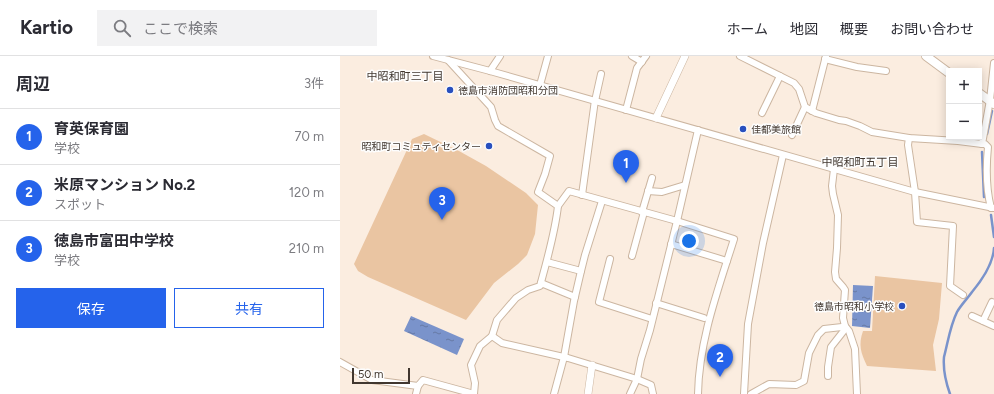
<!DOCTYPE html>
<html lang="ja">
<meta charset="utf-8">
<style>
body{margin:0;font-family:Figtree,"Noto Sans JP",sans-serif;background:#f2f2f3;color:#2b2b33}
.controls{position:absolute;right:12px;top:12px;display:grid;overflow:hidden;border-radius:0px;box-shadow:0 2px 10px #0003}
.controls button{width:36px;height:36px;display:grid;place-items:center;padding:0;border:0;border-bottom:1px solid #e1e1e2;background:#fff;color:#2b2b33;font:20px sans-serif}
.scale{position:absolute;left:12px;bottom:10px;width:58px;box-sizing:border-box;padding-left:4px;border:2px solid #41372f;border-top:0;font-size:11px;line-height:14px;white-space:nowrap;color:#41372f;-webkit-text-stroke:3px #fdfdfd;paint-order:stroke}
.you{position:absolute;left:349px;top:185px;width:14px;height:14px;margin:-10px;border:3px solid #fff;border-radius:50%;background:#1a73e8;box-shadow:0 0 0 6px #1a73e833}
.badge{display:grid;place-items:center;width:26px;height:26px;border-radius:50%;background:#2563eb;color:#fff;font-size:13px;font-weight:700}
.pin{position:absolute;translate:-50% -33px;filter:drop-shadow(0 1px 2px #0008)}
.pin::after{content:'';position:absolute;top:21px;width:14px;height:12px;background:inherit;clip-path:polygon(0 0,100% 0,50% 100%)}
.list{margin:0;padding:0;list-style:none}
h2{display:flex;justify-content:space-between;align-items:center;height:52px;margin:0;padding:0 16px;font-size:17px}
h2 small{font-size:13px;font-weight:400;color:#7c7c81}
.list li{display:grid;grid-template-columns:26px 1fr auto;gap:12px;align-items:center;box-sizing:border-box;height:56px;padding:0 16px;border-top:1px solid #e1e1e2}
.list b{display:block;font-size:15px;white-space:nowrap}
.list p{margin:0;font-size:13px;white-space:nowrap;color:#7c7c81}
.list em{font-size:13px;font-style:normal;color:#7c7c81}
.actions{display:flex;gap:8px;padding:12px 16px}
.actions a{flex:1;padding:9px 0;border:1px solid #2563eb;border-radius:0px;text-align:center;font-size:14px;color:#2563eb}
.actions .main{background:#2563eb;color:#fff}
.icon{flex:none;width:22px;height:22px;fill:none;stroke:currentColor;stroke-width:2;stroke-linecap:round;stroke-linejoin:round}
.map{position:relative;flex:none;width:654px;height:338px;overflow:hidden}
header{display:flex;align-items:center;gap:24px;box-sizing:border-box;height:56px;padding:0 20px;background:#fff;border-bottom:1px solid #e1e1e2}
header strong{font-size:19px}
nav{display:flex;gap:22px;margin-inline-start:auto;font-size:14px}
.search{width:280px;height:36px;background:#f2f2f3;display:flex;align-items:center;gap:10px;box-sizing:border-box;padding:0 14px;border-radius:0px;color:#7c7c81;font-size:15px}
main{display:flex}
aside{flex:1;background:#fff}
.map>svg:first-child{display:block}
.park{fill:#eac5a2}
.water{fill:url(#water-ripples)}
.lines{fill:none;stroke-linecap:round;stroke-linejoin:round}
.stream{stroke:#7a93cb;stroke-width:2.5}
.minor-casing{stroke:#ccb6a1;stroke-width:8}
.tertiary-casing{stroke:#ccb6a1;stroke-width:8}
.secondary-casing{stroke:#ccb6a1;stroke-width:10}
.minor{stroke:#fff;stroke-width:6}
.tertiary{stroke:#fff;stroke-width:7}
.secondary{stroke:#fff;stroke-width:8}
.poi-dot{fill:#284fbe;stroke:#fdfdfd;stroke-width:1.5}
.labels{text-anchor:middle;stroke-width:3;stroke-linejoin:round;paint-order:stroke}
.poi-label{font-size:10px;fill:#41372f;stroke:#fdfdfd;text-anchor:start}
.neighbourhood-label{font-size:11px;fill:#41372f;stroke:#fdfdfd}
</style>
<header>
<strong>Kartio</strong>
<div class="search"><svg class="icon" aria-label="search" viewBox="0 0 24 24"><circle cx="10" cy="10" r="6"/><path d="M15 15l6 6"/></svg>ここで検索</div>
<nav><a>ホーム</a><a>地図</a><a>概要</a><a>お問い合わせ</a></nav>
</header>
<main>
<aside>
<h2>周辺<small>3件</small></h2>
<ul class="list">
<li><span class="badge">1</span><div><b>育英保育園</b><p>学校</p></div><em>70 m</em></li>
<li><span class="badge">2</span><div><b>米原マンション No.2</b><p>スポット</p></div><em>120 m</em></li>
<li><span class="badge">3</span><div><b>徳島市富田中学校</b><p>学校</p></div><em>210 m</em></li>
</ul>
<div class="actions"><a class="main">保存</a><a>共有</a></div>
</aside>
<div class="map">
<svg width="654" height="338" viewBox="0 0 654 338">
<defs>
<pattern id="water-ripples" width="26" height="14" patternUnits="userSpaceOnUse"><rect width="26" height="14" fill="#7a93cb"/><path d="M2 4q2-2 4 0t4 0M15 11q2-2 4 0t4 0" fill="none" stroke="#6679a5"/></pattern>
</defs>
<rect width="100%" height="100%" fill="#fbede0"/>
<g class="park">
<polygon points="84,78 119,95 146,110 186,137 198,149 195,178 187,199 178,208 154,227 126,264 28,221 18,215 14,208 72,83"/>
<path d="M535 220 602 227 599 263 593 289 596 315 527 310C521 297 518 289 523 275H532Z"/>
</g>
<g class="water">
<polygon points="513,229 533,230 530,272 512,270"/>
<polygon points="71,260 124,283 117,299 64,275"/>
</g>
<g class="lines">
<g class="stream">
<polyline points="647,78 652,55"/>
<polyline points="642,96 644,141"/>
<polyline points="651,159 654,181"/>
<path d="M610 338C606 327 603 313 604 301 608 286 610 270 617 256 621 249 627 243 632 236 642 224 653 209 654 192"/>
</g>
<g class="minor-casing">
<g id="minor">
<polyline points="93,0 150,15 575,136 654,152"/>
<polyline points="292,0 302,6"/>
<polyline points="400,0 454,27 459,33 465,51 476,57 499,64 506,65 520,70 532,76 569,82 618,85 642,88"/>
<polyline points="485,3 517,11 546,15"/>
<path d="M108 4 151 51 155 64 158 70 210 100 205 118 198 136 218 150C215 177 207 204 200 230L188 234 176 242 157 264 152 280 140 290 131 309 135 327 134 338"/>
<polyline points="150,15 160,0"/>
<polyline points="200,29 208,0"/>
<polyline points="255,45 261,18"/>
<polyline points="286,54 297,12 306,0"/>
<polyline points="472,55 486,0"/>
<polyline points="422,57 440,20"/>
<polyline points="452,79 465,51"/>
<polyline points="569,82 568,89 575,136 577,166 613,170 610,230 623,239"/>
<polyline points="494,113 492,130 493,138 498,159 497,192 495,216 496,223 503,231 505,234 503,262 505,270 509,275 515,293 517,338"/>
<polyline points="308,135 322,136 345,129"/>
<polyline points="242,139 255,44"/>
<path d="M218 150 229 135 337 165 394 183C378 234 359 284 358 338"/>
<path d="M651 152C646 132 646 111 648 91L645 88H642L650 44 654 7"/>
<polyline points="302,156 312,122"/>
<polyline points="331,188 387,205"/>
<polyline points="292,200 304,156"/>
<polyline points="270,203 259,246 312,263"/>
<polyline points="207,206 241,215"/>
<polyline points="201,227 235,241"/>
<polyline points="316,247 364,262"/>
<polyline points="632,260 654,270"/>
<polyline points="643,265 652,246"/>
<polyline points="152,280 162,287 228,302 297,323 311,329 313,338"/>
<polyline points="0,306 32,324 78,330 83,324 134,338"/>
<polyline points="488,320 488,311 491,291 506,272"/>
<polyline points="76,338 78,330"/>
<polyline points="214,338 224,301 234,245 241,215 245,199 262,145"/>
<polyline points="290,338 297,323 301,303 310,274 337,165 358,74"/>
<polyline points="404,338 408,268 423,187 443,99"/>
<polyline points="411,338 429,328 456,329 464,325 469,297 478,279 484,273 502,271 505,270"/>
</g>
</g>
<g class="tertiary-casing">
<g id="tertiary">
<polyline points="316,62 345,0"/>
<polyline points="248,338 252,309"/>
</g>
</g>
<g class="secondary-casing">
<g id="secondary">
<polyline points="586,0 609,17"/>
<polyline points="639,37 654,48"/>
</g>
</g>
<use href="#minor" class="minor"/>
<use href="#tertiary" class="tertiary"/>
<use href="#secondary" class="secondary"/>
</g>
<g class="poi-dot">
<circle cx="110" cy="34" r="4"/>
<circle cx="403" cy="73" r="4"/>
<circle cx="149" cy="90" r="4"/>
<circle cx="562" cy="250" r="4"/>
</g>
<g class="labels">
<g class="poi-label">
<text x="118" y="38">徳島市消防団昭和分団</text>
<text x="411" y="77">佳都美旅館</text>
<text x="141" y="94" text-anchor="end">昭和町コミュティセンター</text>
<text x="554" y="254" text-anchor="end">徳島市昭和小学校</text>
</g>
<g class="neighbourhood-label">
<text x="65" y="24">中昭和町三丁目</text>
<text x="520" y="110">中昭和町五丁目</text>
</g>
</g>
</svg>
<div class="controls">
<button>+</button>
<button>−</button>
</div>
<div class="scale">50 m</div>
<div class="you"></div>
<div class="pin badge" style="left:286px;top:127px">1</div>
<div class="pin badge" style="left:380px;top:321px">2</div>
<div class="pin badge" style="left:102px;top:164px">3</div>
</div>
</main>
